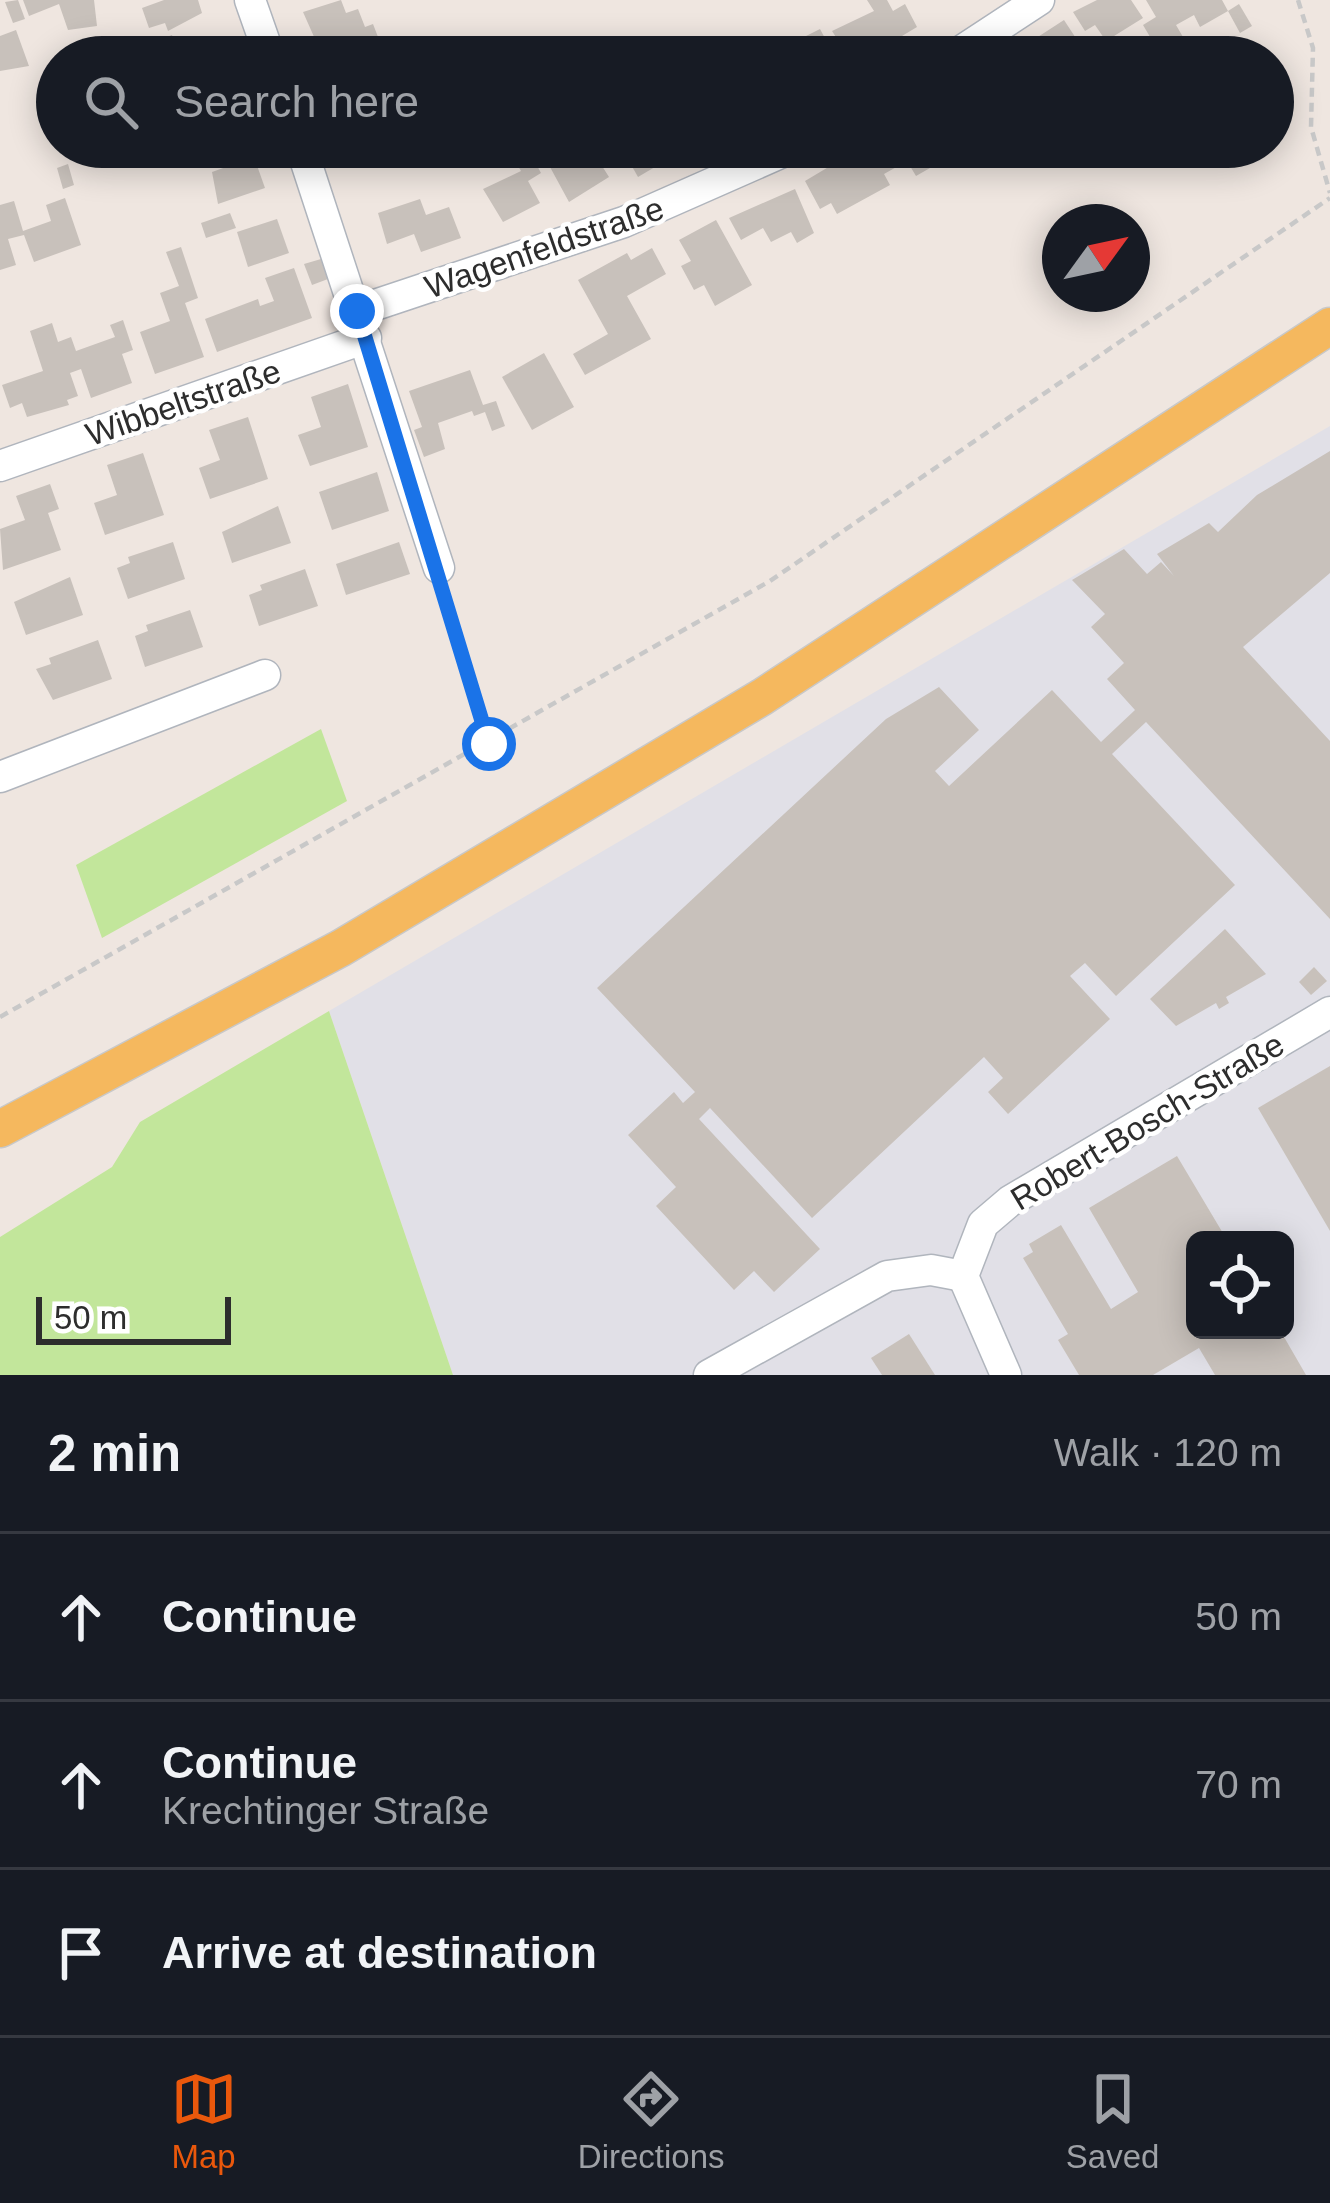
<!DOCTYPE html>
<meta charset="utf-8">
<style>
body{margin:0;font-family:Helvetica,sans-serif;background:#20242c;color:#f1f3f6}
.controls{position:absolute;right:36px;bottom:36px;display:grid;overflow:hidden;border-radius:18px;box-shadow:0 6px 30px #0003}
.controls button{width:108px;height:108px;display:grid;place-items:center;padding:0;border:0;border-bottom:3px solid #363941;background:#171b24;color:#f1f3f6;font:60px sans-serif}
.compass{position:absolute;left:1042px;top:204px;width:108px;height:108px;border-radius:50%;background:#171b24;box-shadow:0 6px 30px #0003;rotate:57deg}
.scale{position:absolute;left:36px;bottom:30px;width:195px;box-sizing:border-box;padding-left:12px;border:6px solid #2d2d2d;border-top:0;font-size:33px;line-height:42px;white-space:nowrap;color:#2d2d2d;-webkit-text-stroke:9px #fff;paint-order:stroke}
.stop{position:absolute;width:36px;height:36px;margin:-27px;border:9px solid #1a73e8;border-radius:50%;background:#fff}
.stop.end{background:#1a73e8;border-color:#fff;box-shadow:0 3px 12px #0008}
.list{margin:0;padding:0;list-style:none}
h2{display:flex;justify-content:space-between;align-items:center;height:156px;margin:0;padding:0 48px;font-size:51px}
h2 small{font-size:39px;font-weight:400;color:#9ea1a6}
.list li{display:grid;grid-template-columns:78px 1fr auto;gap:36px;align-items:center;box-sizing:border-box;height:168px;padding:0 48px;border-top:3px solid #363941}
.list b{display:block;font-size:45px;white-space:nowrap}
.list p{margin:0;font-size:39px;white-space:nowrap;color:#9ea1a6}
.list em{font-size:39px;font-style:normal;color:#9ea1a6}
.icon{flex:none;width:66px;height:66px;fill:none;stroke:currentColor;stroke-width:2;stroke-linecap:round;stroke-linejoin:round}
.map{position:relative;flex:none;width:1330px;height:1375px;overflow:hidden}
.search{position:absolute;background:#171b24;box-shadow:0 6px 30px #0003;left:36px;right:36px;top:36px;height:132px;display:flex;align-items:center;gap:30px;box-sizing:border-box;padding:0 42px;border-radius:66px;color:#9ea1a6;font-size:45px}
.sheet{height:660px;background:#171b24}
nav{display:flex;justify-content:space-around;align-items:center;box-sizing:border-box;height:168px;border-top:3px solid #363941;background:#171b24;font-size:33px;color:#9ea1a6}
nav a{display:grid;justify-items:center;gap:6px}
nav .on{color:#ea580c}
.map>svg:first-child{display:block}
.industrial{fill:#e1e0e7;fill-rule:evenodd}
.green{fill:#c2e69b}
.building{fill:#c8c1bb}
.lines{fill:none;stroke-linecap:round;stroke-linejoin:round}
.minor-casing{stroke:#b0b5bd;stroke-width:33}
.major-casing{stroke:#c8c8c8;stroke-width:39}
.path{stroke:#c8c8c8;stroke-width:4.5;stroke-dasharray:9 6;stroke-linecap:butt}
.minor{stroke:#fff;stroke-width:30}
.major{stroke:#f5b85e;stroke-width:36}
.route{stroke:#1a73e8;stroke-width:15}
.labels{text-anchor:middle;stroke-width:9;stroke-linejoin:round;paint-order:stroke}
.street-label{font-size:33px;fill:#2d2d2d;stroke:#fff}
</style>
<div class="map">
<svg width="1330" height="1375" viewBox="0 0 1330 1375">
<rect width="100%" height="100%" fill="#efe6e0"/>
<path class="industrial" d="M1330 426V1375H453L329 1011ZM1195 1240H1285V1330H1195Z"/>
<g class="green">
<polygon points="321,729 347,801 102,938 76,865"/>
<polygon points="329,1011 453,1375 0,1375 0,1237 112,1167 140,1122"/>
</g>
<g class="building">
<polygon points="18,0 25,19 13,23 5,2"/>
<polygon points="23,0 94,0 97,26 68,30 59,4 29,16"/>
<polygon points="164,0 198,0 202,13 168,31 165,23 149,28 142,8"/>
<polygon points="341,0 346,13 358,9 365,27 373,24 378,37 323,57 303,12"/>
<polygon points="867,0 887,0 893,11 905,4 917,27 867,57 849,57 832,31 874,11"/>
<polygon points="1097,0 1131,0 1143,18 1106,41 1095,25 1085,31 1073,12"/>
<polygon points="1146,0 1222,0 1228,11 1200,27 1194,15 1176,25 1183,37 1156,47 1143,25 1156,17"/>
<polygon points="1239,4 1252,26 1240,33 1228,11"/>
<polygon points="1064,20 1081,46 1091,40 1102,57 1036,57 1027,44"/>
<polygon points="820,29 833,53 781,57 809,42 806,36"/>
<polygon points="16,30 29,66 0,71 0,36"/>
<polygon points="172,35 176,47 142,57 137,42 143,39 145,45"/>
<polygon points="405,40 411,57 358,57"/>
<polygon points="193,147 243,147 243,148 199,163"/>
<polygon points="584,147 610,147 595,155 609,177 569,202 550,167"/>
<polygon points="621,147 680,147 682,151 638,177"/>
<polygon points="862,147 926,147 937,164 916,176 907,161 884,174 890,185 837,214 831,203 820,209 805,181"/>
<polygon points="528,149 541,173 528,181 540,203 503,222 483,189 521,171 513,157"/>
<polygon points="254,157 265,188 218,204 212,172"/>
<polygon points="68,164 74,185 63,189 57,168"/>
<polygon points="795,189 814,233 797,243 791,232 771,242 763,228 741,240 729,218"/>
<polygon points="65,198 81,245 34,262 24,235 8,239 16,265 0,270 0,205 14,201 23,231 51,221 46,205"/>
<polygon points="420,199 426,215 449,207 461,238 421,252 414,234 387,244 378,213"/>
<polygon points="230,213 236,228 206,238 201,223"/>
<polygon points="277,219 289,253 248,267 237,232"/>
<polygon points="716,220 752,285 715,306 704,285 694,290 681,266 691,261 679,240"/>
<polygon points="181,247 198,298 185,303 204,357 155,374 140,332 170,321 160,293 179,286 166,252"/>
<polygon points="652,248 666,274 627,296 651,339 585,375 573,354 608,334 578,280 627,253 631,260"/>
<polygon points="321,259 328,279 312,285 304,264"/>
<polygon points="294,268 312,318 217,352 205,319 258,299 260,306 274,301 265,278"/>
<polygon points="123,320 133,350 122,354 132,383 91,398 81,369 70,373 78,396 67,400 69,405 27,417 22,403 10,408 2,385 43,371 30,331 52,323 58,342 71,337 76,351 115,337 110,325"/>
<polygon points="544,353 574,407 532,430 502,377"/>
<polygon points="470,370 483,405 496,401 505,426 492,431 485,412 474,416 472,411 438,423 445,449 424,457 414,430 422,427 409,391"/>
<polygon points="348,384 368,447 310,466 298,435 321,427 311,397"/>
<polygon points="248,417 268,479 210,499 199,468 220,460 209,430"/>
<polygon points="1330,451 1330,573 1243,647 1330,741 1330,919 1146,722 1112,754 1235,885 1116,996 1085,963 1070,976 1110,1019 1008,1114 988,1092 1003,1078 984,1057 812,1218 710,1108 699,1119 820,1249 774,1292 754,1271 734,1290 656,1206 676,1187 628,1135 674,1092 683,1103 695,1092 597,988 886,719 939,687 979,730 935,771 949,786 1052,690 1101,742 1135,710 1107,679 1124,663 1091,627 1105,614 1072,580 1124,549 1147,574 1161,562 1174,576 1157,554 1209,523 1218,532 1257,495"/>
<polygon points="143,453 164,515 105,535 94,503 117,495 107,465"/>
<polygon points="377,472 389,511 332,530 319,492"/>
<polygon points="50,484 59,509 48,513 61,550 3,570 0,529 25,520 16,496"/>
<polygon points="278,506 291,543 232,563 222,532"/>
<polygon points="173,542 185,579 128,599 117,568 130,563 128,557"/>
<polygon points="399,542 410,574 346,595 336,564"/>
<polygon points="305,569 318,606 259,626 249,595 262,590 260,585"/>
<polygon points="70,577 83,615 26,635 14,602"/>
<polygon points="190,610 203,647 145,667 135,636 148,631 146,625"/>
<polygon points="98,640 112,679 53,700 36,669 51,664 49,658"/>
<polygon points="1225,929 1266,974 1226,997 1229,1003 1219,1009 1216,1003 1176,1026 1150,999"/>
<polygon points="1314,967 1327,981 1311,995 1299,982"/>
<polygon points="1330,1066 1330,1231 1258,1108"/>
<polygon points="1177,1156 1227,1240 1195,1240 1195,1330 1280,1330 1306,1375 1215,1375 1199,1348 1153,1375 1079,1375 1058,1340 1068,1334 1023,1258 1033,1252 1029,1244 1061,1225 1111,1309 1138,1292 1089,1208"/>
<polygon points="909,1334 935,1375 882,1375 871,1358"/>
</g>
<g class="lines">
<g class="minor-casing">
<g id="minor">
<polyline points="250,0 270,57"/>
<polyline points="952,57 1039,0"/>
<polyline points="301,147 439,568"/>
<polyline points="357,311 624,222 794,147"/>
<polyline points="0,466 366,338"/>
<polyline points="0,777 265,675"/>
<polyline points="709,1375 887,1276 931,1270 963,1276"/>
<polyline points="1006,1375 963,1276 983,1224 1010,1201 1330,1012"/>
</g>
</g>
<g class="major-casing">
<polyline id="major" points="0,1129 341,948 762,697 1330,326"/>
</g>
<g class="path">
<polyline points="1298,0 1313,48 1311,127 1330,193"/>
<polyline points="446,594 489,744"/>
<polyline points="0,1017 770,581 1330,198"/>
</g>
<use href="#minor" class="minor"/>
<use href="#major" class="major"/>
</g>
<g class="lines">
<polyline class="route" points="357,311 489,744"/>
</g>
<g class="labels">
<g class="street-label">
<text transform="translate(544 247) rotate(-19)" y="12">Wagenfeldstraße</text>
<text transform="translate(183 402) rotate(-19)" y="12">Wibbeltstraße</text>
<text transform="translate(1147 1121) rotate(-31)" y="12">Robert-Bosch-Straße</text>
</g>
</g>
</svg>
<div class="controls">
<button><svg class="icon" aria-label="locate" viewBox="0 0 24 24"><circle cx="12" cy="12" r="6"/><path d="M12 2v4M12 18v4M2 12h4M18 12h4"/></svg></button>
</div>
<svg class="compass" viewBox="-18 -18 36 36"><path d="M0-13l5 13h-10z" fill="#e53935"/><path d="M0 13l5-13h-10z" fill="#9ea1a6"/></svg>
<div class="scale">50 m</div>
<div class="stop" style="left:489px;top:744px"></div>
<div class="stop end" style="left:357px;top:311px"></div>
<div class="search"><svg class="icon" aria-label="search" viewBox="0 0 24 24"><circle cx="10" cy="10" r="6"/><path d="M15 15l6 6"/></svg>Search here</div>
</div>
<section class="sheet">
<h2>2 min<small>Walk · 120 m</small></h2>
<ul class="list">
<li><svg class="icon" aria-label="ahead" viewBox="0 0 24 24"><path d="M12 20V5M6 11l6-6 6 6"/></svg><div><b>Continue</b></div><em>50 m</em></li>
<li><svg class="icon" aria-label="ahead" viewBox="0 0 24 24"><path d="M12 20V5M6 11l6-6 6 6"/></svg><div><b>Continue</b><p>Krechtinger Straße</p></div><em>70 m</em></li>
<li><svg class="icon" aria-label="arrive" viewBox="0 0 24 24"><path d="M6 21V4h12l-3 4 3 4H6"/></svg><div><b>Arrive at destination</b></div></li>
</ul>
</section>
<nav>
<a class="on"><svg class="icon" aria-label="map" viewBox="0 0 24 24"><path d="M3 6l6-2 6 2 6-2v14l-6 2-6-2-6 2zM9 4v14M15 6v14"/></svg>Map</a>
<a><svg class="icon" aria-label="directions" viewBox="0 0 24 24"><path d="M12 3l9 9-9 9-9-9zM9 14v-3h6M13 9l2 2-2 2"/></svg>Directions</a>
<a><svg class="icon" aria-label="saved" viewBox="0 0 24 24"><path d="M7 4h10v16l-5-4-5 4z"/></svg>Saved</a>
</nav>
